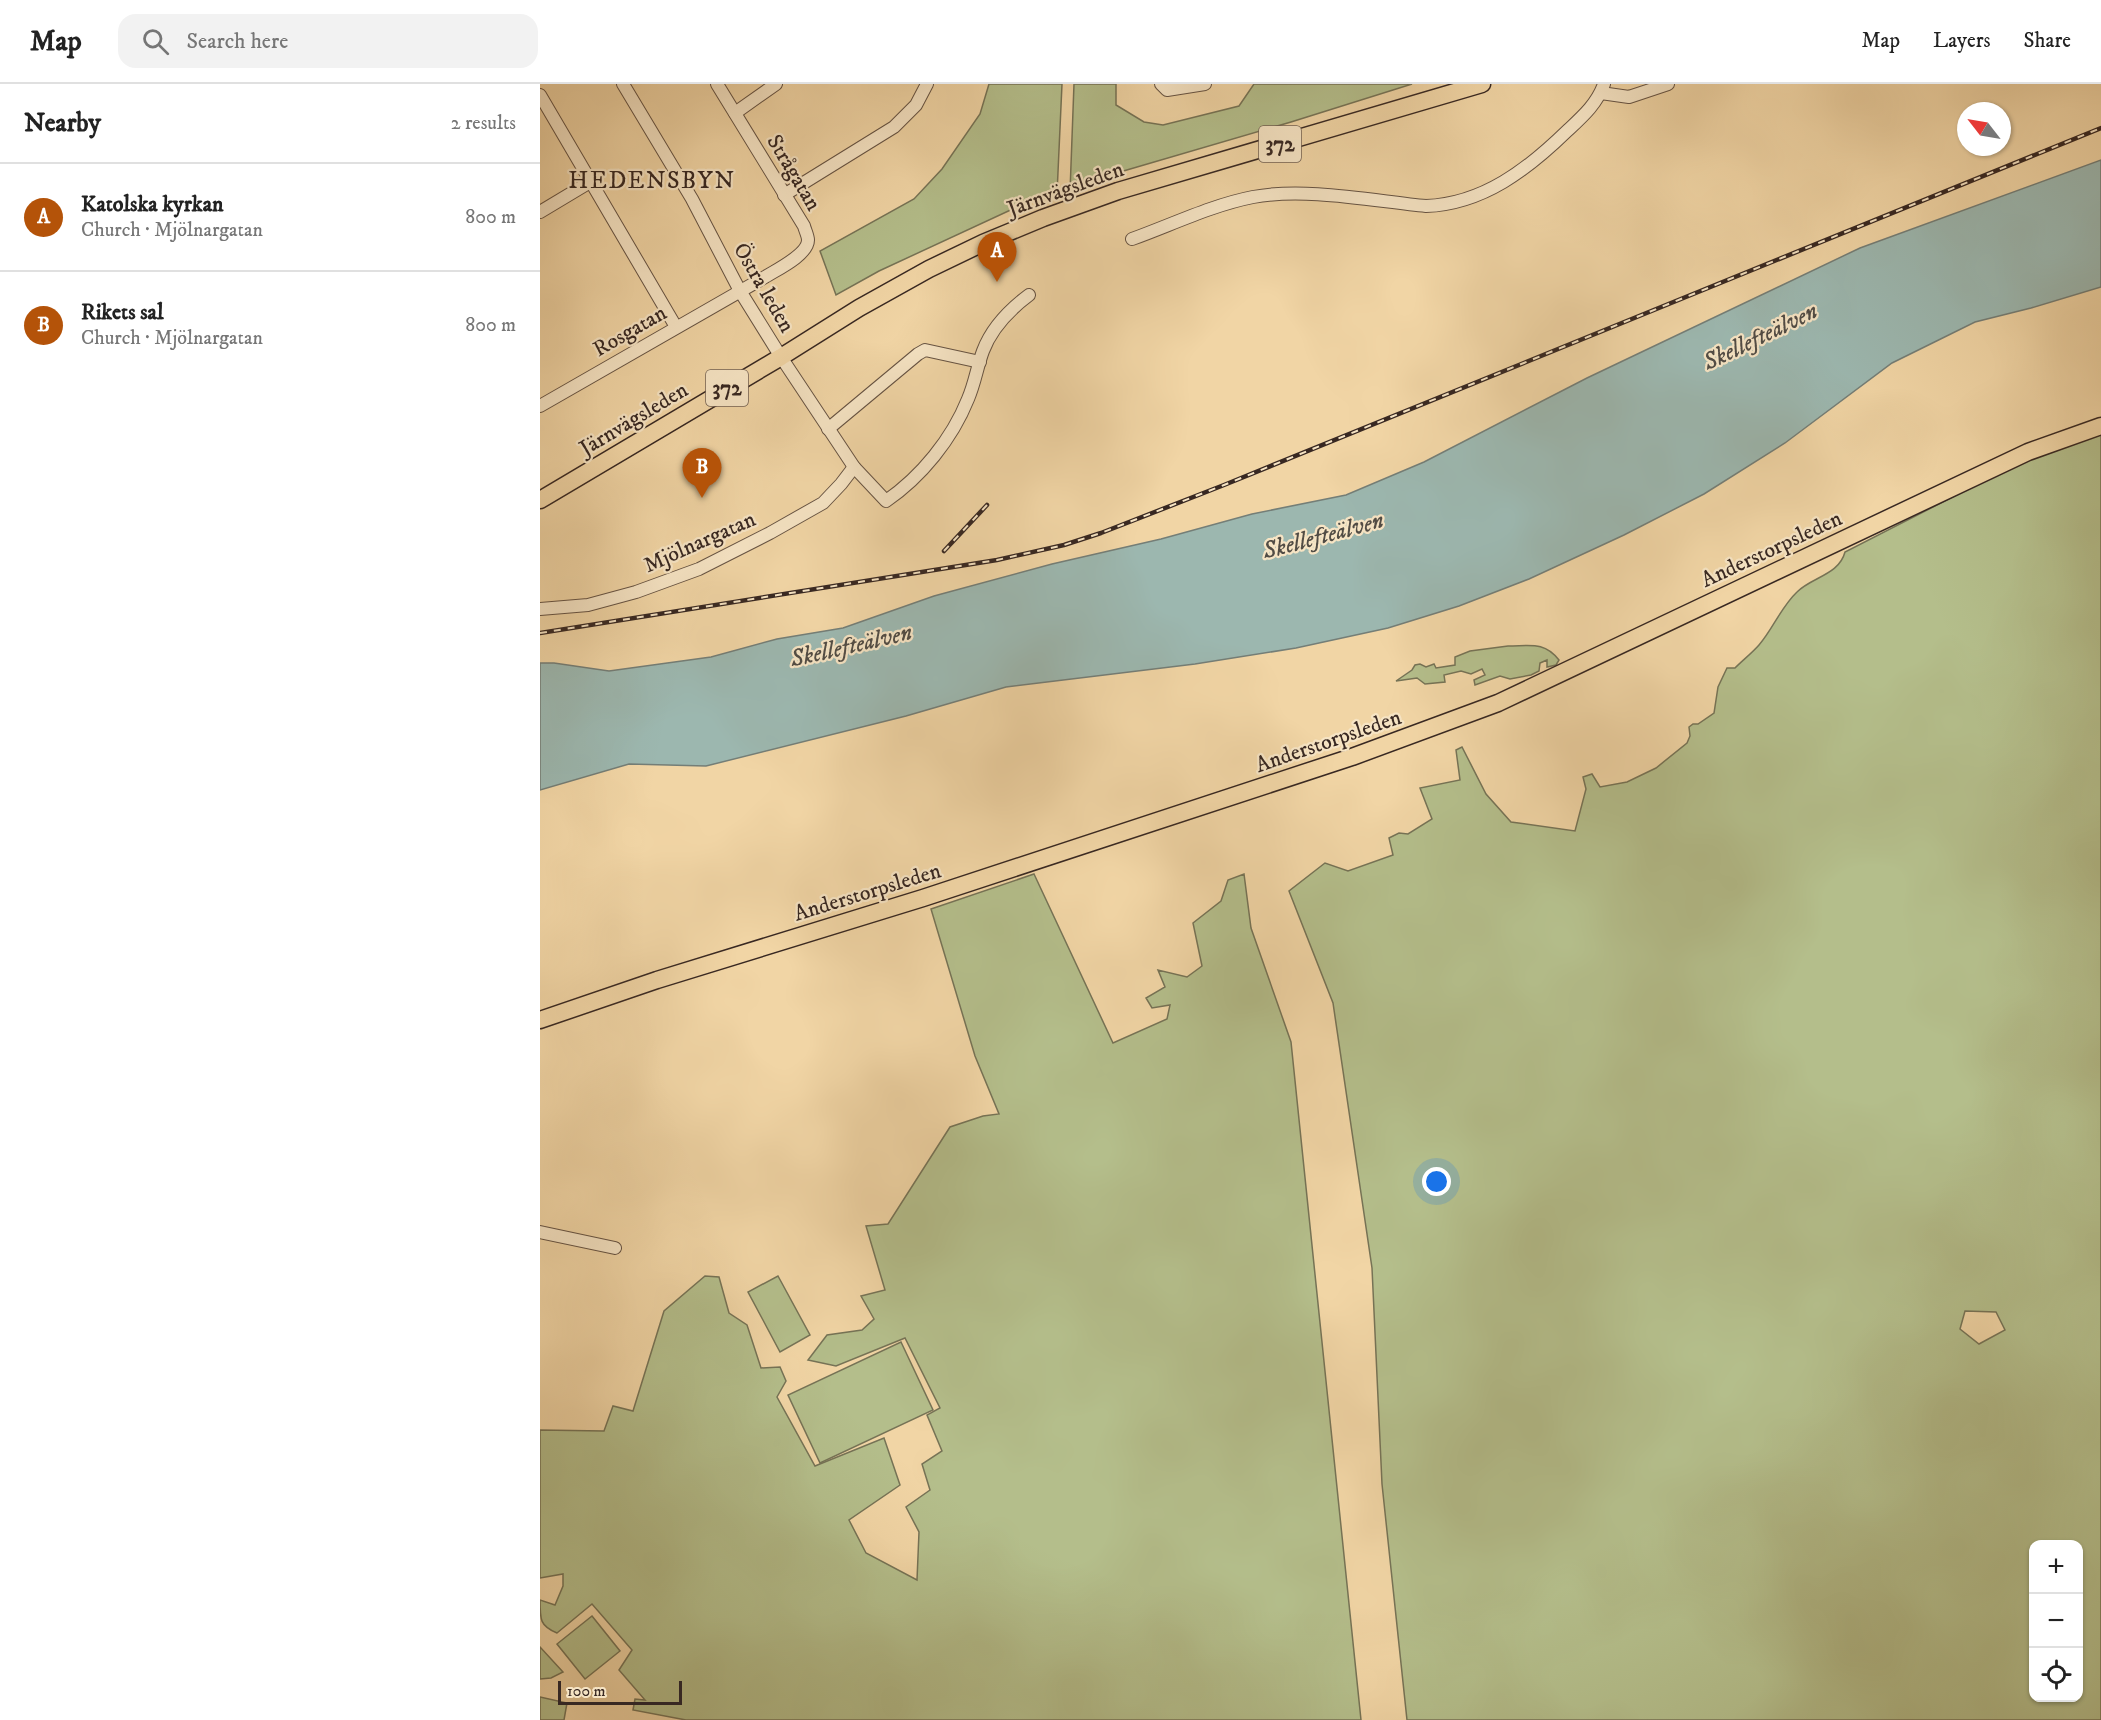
<!DOCTYPE html>
<meta charset="utf-8">
<style>
body{margin:0;font-family:"IM FELL DW Pica",serif;background:#f2f2f2;color:#222}
.controls{position:absolute;right:18px;bottom:18px;display:grid;overflow:hidden;border-radius:12px;box-shadow:0 2px 4px #0004}
.controls button{width:54px;height:54px;display:grid;place-items:center;padding:0;border:0;border-bottom:2px solid #e0e0e0;background:#fff;color:#222;font:30px sans-serif}
.compass{position:absolute;left:1417px;top:18px;width:54px;height:54px;border-radius:50%;background:#fff;box-shadow:0 2px 4px #0004;rotate:301deg}
.scale{position:absolute;left:18px;bottom:15px;width:124px;box-sizing:border-box;padding-left:6px;border:3px solid #382822;border-top:0;font-size:16px;line-height:21px;white-space:nowrap;color:#382822;-webkit-text-stroke:4px #f6e4c4;paint-order:stroke}
.you{position:absolute;left:897px;top:1098px;width:21px;height:21px;margin:-15px;border:4px solid #fff;border-radius:50%;background:#1a73e8;box-shadow:0 0 0 9px #1a73e833}
.badge{display:grid;place-items:center;width:39px;height:39px;border-radius:50%;background:#b45309;color:#fff;font-size:20px;font-weight:700}
.pin{position:absolute;translate:-50% -50px;filter:drop-shadow(0 2px 3px #0008)}
.pin::after{content:'';position:absolute;top:32px;width:21px;height:18px;background:inherit;clip-path:polygon(0 0,100% 0,50% 100%)}
.list{margin:0;padding:0;list-style:none}
h2{display:flex;justify-content:space-between;align-items:center;height:78px;margin:0;padding:0 24px;font-size:26px}
h2 small{font-size:20px;font-weight:400;color:#767676}
.list li{display:grid;grid-template-columns:39px 1fr auto;gap:18px;align-items:center;box-sizing:border-box;height:108px;padding:0 24px;border-top:2px solid #e0e0e0}
.list b{display:block;font-size:22px;white-space:nowrap}
.list p{margin:0;font-size:20px;white-space:nowrap;color:#767676}
.list em{font-size:20px;font-style:normal;color:#767676}
.icon{flex:none;width:33px;height:33px;fill:none;stroke:currentColor;stroke-width:2;stroke-linecap:round;stroke-linejoin:round}
.map{position:relative;flex:none;width:1561px;height:1636px;overflow:hidden}
header{display:flex;align-items:center;gap:36px;box-sizing:border-box;height:84px;padding:0 30px;background:#fff;border-bottom:2px solid #e0e0e0}
header strong{font-size:28px}
nav{display:flex;gap:33px;margin-inline-start:auto;font-size:21px}
.search{width:420px;height:54px;background:#f2f2f2;display:flex;align-items:center;gap:15px;box-sizing:border-box;padding:0 21px;border-radius:18px;color:#767676;font-size:22px}
main{display:flex}
aside{flex:1;background:#fff}
.map>svg:first-child{display:block}
.green{fill:#b4be8b;stroke:#767356;stroke-width:1.5;fill-rule:evenodd}
.water{fill:#9cb7af;stroke:#747e77;stroke-width:1.5}
.lines{fill:none;stroke-linecap:round;stroke-linejoin:round}
.minor-casing{stroke:#665343;stroke-width:14}
.major-casing{stroke:#382822;stroke-width:19}
.minor{stroke:#f6e4c4;stroke-width:12}
.major{stroke:#f1d5a5;stroke-width:16}
.rail-casing{stroke:#382822;stroke-width:4.5}
.rail{stroke:#f6e4c4;stroke-width:2;stroke-dasharray:7;stroke-linecap:butt}
.labels{text-anchor:middle;stroke-width:4.5;stroke-linejoin:round;paint-order:stroke}
.shield{fill:#f6e4c4;stroke:#716053;stroke-width:1.5}
.shield-label{font-size:21px;font-weight:bold;fill:#382822}
.street-label{font-size:22px;fill:#382822;stroke:#f6e4c4}
.neighbourhood-label{font-size:24px;letter-spacing:1.5px;fill:#382822;stroke:#f6e4c4}
.water-label{font-size:24px;font-style:italic;fill:#514c45;stroke:#f6e4c4}
</style>
<header>
<strong>Map</strong>
<div class="search"><svg class="icon" aria-label="search" viewBox="0 0 24 24"><circle cx="10" cy="10" r="6"/><path d="M15 15l6 6"/></svg>Search here</div>
<nav><a>Map</a><a>Layers</a><a>Share</a></nav>
</header>
<main>
<aside>
<h2>Nearby<small>2 results</small></h2>
<ul class="list">
<li><span class="badge">A</span><div><b>Katolska kyrkan</b><p>Church · Mjölnargatan</p></div><em>800 m</em></li>
<li><span class="badge">B</span><div><b>Rikets sal</b><p>Church · Mjölnargatan</p></div><em>800 m</em></li>
</ul>
</aside>
<div class="map">
<svg width="1561" height="1636" viewBox="0 0 1561 1636">
<rect width="100%" height="100%" fill="#f1d5a5"/>
<filter id="stains"><feTurbulence type="fractalNoise" baseFrequency=".00333" numOctaves="4"/><feColorMatrix values="0 0 0 0 .2 0 0 0 0 .09 0 0 0 0 .02 0 0 0 .5 -.17"/></filter>
<radialGradient id="worn" r=".72"><stop offset=".6" stop-color="#630" stop-opacity="0"/><stop offset="1" stop-color="#630" stop-opacity=".3"/></radialGradient>
<g class="green">
<polygon points="449,0 522,0 517,110 477,123 339,187 296,211 280,167 374,115 402,85 440,30"/>
<polygon points="534,0 576,0 576,21 604,38 623,41 699,22 714,0 872,0 751,38 580,88 530,108"/>
<path d="M1561 349V1636H867L842 1400 832 1184 793 919 749 807 785 779 808 787 853 771 849 754 859 749 868 750 892 735 880 704 920 696 916 666 922 663 946 710 971 738 1035 747 1046 705 1043 693 1052 690 1060 703 1087 698 1116 684 1147 659 1150 652 1149 643 1153 640H1158L1174 629 1178 603 1187 584H1195C1203 576 1212 569 1219 561 1233 545 1241 523 1257 508 1272 493 1299 491 1305 468L1487 375ZM1425 1227 1456 1228 1465 1246 1439 1260 1420 1245ZM1494 1460H1538V1614H1494Z"/>
<path d="M968 562C990 562 1004 557 1019 576L1016 581 1007 583V576L1000 579 999 587 991 591 970 595 960 592 935 601 934 596 945 591 942 585 931 590 921 587 904 591 905 598 885 600 877 594 856 597 872 586 875 581 880 580 886 583 894 580 896 584 915 581V573L930 567Z"/>
<path d="M494 790 573 959 627 935 630 921 612 924 606 914 625 903 618 886 647 893 662 882 653 839 681 817 688 796 704 790 711 844 751 958 821 1636H146L93 1626 95 1615 105 1616 79 1586 92 1566 52 1520 17 1549C0 1542 0 1536 0 1516L15 1521 23 1502V1490L0 1494V1346L64 1347 73 1322 93 1327 124 1227 165 1192 179 1193 189 1229 207 1241 221 1284 240 1283 246 1297 237 1313 275 1382 344 1354 360 1401 309 1436 326 1469 377 1496 379 1448 366 1423 390 1406 382 1380 402 1367 387 1331 400 1324 365 1254 296 1282 268 1276 287 1251 322 1246 334 1235 321 1212 345 1206 326 1142 348 1140 410 1043 443 1032 459 1030 435 972 391 825Z"/>
<polygon points="238,1192 270,1251 240,1268 208,1208"/>
<polygon points="361,1258 393,1326 280,1379 248,1311"/>
<polygon points="52,1532 80,1567 45,1595 17,1560"/>
<polygon points="0,1563 23,1588 11,1594 0,1595"/>
<polygon points="0,1613 27,1619 24,1636 0,1636"/>
</g>
<polygon class="water" points="1561,76 1561,203 1491,224 1435,238 1352,279 1245,359 1164,410 1084,451 989,495 919,522 848,544 756,564 655,580 466,603 366,632 166,682 89,680 0,706 0,579 14,579 69,587 171,573 237,555 303,544 394,512 512,480 621,455 712,430 806,411 884,378 1047,294 1320,164"/>
<g class="lines">
<g class="minor-casing">
<g id="minor">
<path d="M83 0 152 115 200 207 241 273 314 383 346 417C381 393 412 355 428 315 435 299 437 283 443 267 452 243 469 226 489 211"/>
<polyline points="621,0 627,6 665,0"/>
<polyline points="1061,9 1089,13 1128,0"/>
<polyline points="0,11 136,243"/>
<polyline points="195,29 236,0"/>
<polyline points="244,111 354,43 376,21 387,0"/>
<polyline points="0,128 50,98"/>
<path d="M592 155C631 141 672 121 713 113 765 103 834 117 886 122 943 120 988 85 1027 47 1042 33 1057 20 1064 0"/>
<path d="M0 322 225 193C236 186 268 171 268 156 268 152 265 146 264 142L177 0"/>
<polyline points="288,345 378,270 385,266 440,278"/>
<polyline points="0,525 48,521 96,508 159,485 230,449 283,419 301,400 314,383"/>
<polyline points="0,1148 75,1164"/>
</g>
</g>
<g class="major-casing">
<g id="major">
<polyline points="0,416 241,273 319,224 389,185 443,159 503,134 578,107 942,0"/>
<polyline points="0,936 117,896 383,814 812,673 958,619 1488,368 1561,342"/>
</g>
</g>
<use href="#minor" class="minor"/>
<use href="#major" class="major"/>
<g class="rail-casing">
<g id="rail">
<polyline points="404,467 447,421"/>
<polyline points="0,549 457,476 524,461 561,449 684,401 1561,44"/>
</g>
</g>
<use href="#rail" class="rail"/>
</g>
<g class="labels">
<g class="shield">
<rect x="719" y="42" width="42" height="36" rx="4.5"/>
<rect x="166" y="286" width="42" height="36" rx="4.5"/>
</g>
<g class="shield-label">
<text x="740" y="67">372</text>
<text x="187" y="311">372</text>
</g>
<g class="street-label">
<text transform="translate(255 88) rotate(59)" y="8">Strågatan</text>
<text transform="translate(525 104) rotate(-20)" y="8">Järnvägsleden</text>
<text transform="translate(225 203) rotate(60)" y="8">Östra leden</text>
<text transform="translate(89 246) rotate(-30)" y="8">Rosgatan</text>
<text transform="translate(93 334) rotate(-31)" y="8">Järnvägsleden</text>
<text transform="translate(159 457) rotate(-24)" y="8">Mjölnargatan</text>
<text transform="translate(1231 464) rotate(-25)" y="8">Anderstorpsleden</text>
<text transform="translate(788 656) rotate(-19)" y="8">Anderstorpsleden</text>
<text transform="translate(327 807) rotate(-17)" y="8">Anderstorpsleden</text>
</g>
<g class="neighbourhood-label">
<text x="112" y="104">HEDENSBYN</text>
</g>
<g class="water-label">
<text transform="translate(1220 252) rotate(-26)" y="8">Skellefteälven</text>
<text transform="translate(783 451) rotate(-15)" y="8">Skellefteälven</text>
<text transform="translate(311 561) rotate(-13)" y="8">Skellefteälven</text>
</g>
</g>
<rect width="100%" height="100%" filter="url(#stains)"/>
<rect width="100%" height="100%" fill="url(#worn)"/>
</svg>
<div class="controls">
<button>+</button>
<button>−</button>
<button><svg class="icon" aria-label="locate" viewBox="0 0 24 24"><circle cx="12" cy="12" r="6"/><path d="M12 2v4M12 18v4M2 12h4M18 12h4"/></svg></button>
</div>
<svg class="compass" viewBox="-18 -18 36 36"><path d="M0-13l5 13h-10z" fill="#e53935"/><path d="M0 13l5-13h-10z" fill="#767676"/></svg>
<div class="scale">100 m</div>
<div class="you"></div>
<div class="pin badge" style="left:457px;top:198px">A</div>
<div class="pin badge" style="left:162px;top:414px">B</div>
</div>
</main>
